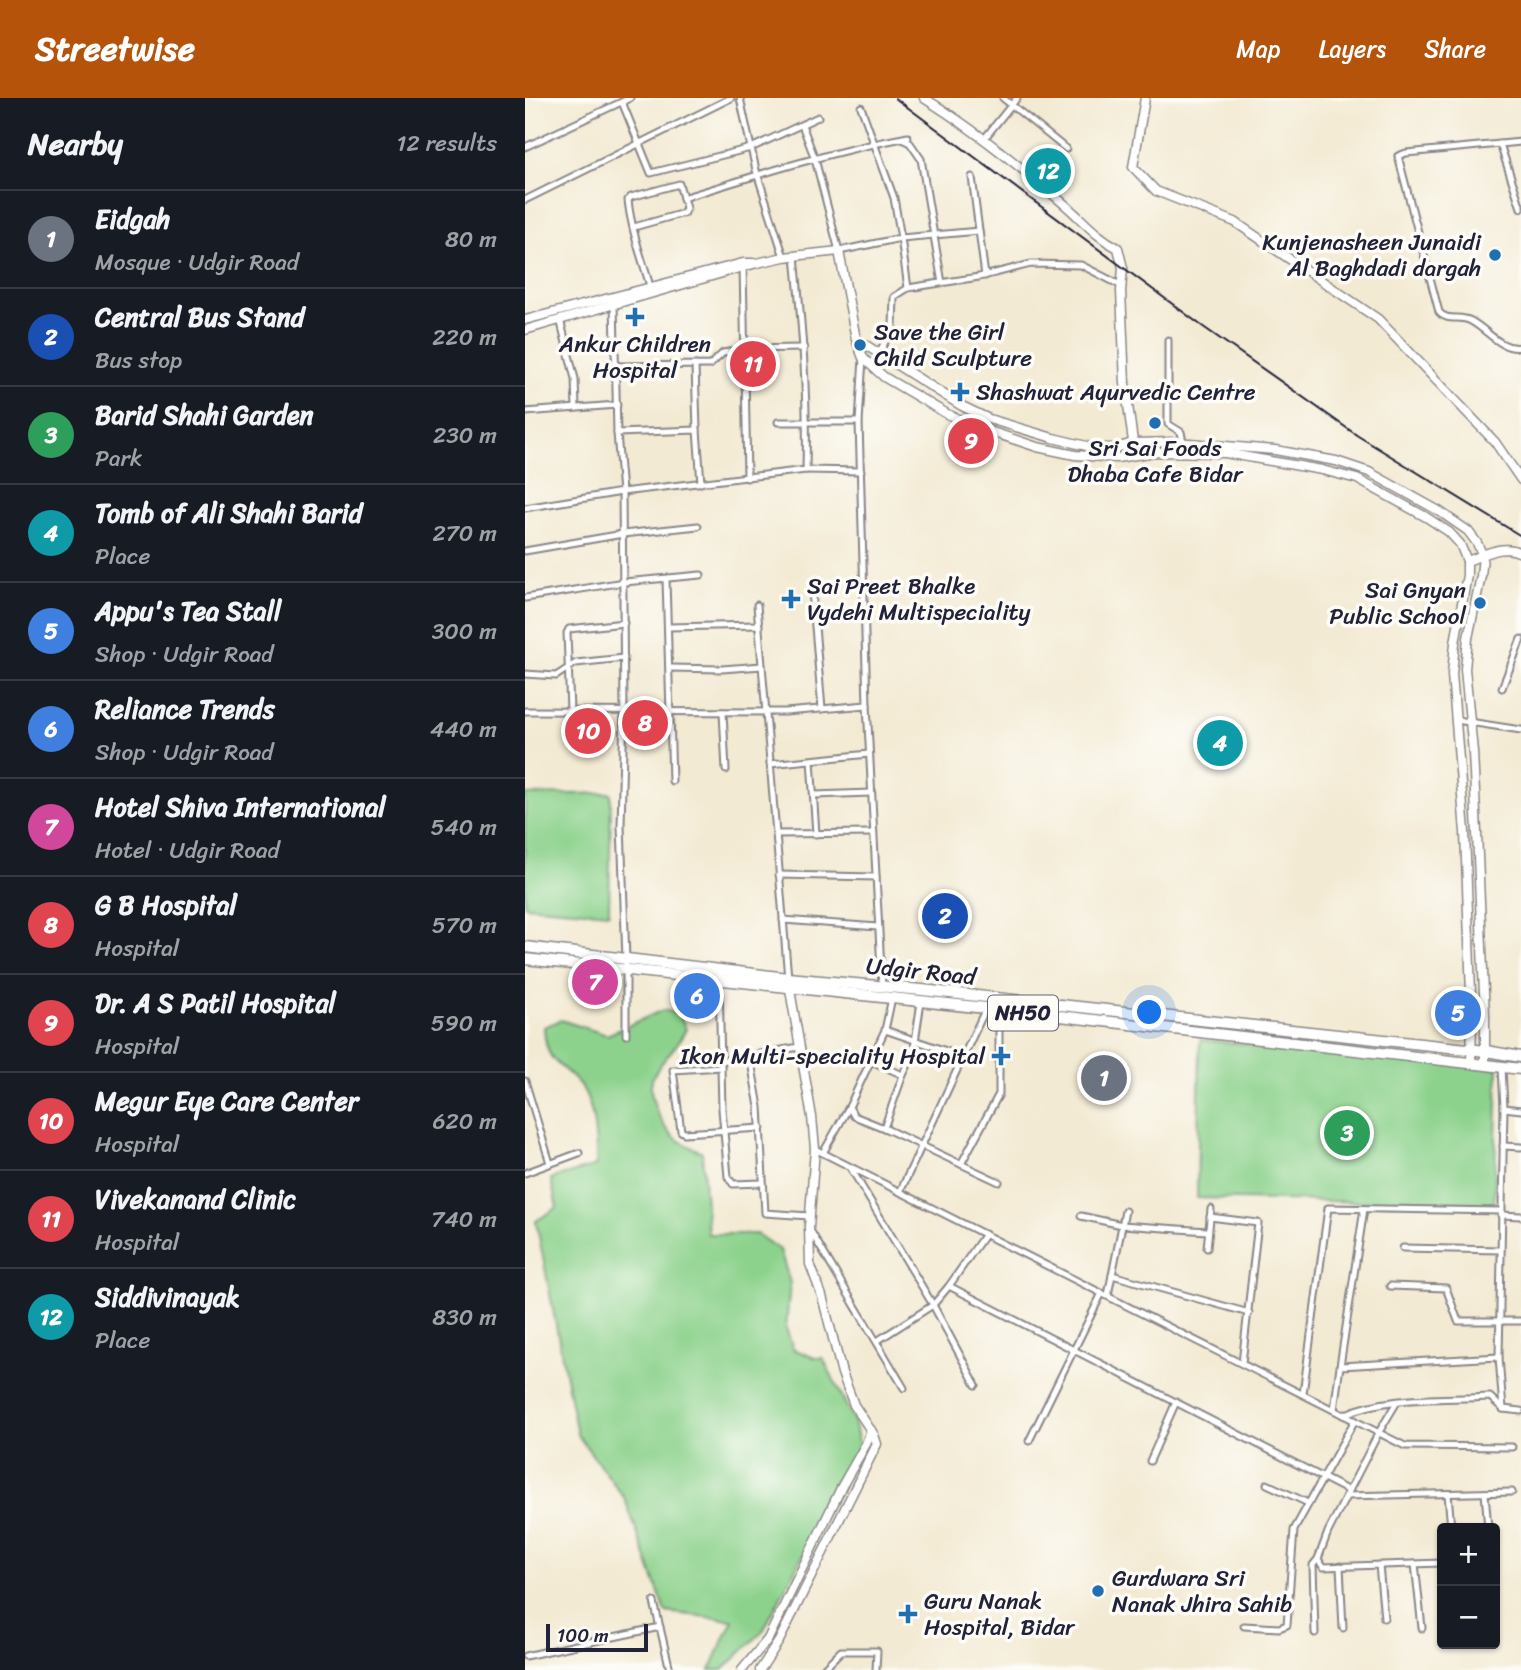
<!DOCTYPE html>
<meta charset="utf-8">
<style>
body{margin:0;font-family:Sriracha,sans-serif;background:#20242c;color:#f1f3f6}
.controls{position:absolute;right:21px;bottom:21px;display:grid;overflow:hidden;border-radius:7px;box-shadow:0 2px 5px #0004}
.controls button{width:63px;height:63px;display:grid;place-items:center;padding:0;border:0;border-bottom:2px solid #363941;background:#171b24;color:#f1f3f6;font:35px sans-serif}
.scale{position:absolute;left:21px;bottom:18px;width:102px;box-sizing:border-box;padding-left:7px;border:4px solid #22223b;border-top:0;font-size:19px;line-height:24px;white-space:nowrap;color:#22223b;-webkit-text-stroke:5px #fdfcf7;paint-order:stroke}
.you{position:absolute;left:625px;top:915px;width:24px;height:24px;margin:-18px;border:5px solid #fff;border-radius:50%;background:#1a73e8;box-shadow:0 0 0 10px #1a73e833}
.badge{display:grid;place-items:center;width:46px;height:46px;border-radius:50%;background:#b45309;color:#fff;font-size:23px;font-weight:700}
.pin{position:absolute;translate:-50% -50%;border:4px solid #fff;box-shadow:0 2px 7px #0006}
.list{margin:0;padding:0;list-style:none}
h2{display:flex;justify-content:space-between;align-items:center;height:91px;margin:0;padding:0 28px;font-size:30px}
h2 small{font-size:23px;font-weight:400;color:#9ea1a6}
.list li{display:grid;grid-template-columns:46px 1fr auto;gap:21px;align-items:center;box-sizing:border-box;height:98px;padding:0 28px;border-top:2px solid #363941}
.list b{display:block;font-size:26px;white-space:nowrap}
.list p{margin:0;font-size:23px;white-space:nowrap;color:#9ea1a6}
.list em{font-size:23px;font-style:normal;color:#9ea1a6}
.map{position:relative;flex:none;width:996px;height:1572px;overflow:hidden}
header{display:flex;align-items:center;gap:42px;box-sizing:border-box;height:98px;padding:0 35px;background:#b45309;color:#fff}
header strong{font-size:33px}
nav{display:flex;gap:38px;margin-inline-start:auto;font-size:24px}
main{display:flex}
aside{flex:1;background:#171b24}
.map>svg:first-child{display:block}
.green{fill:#8cd28c;stroke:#577a64;stroke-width:2}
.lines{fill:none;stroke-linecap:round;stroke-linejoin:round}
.street-casing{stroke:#8a8687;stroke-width:9}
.secondary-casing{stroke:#8a8687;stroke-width:11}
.highway-casing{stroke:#8a8687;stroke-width:13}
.street{stroke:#fff;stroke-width:5}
.secondary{stroke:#fff;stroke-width:8}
.highway{stroke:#fff;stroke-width:10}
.rail{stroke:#22223b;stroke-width:2}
.poi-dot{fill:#1f6fb2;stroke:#fdfcf7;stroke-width:2.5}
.labels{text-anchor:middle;stroke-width:7;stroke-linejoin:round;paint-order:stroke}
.shield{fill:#fdfcf7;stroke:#646373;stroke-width:2}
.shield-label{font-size:21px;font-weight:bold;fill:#22223b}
.poi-label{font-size:23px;fill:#22223b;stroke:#fdfcf7;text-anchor:start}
.street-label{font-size:23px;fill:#22223b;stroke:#fdfcf7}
</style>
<header>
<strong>Streetwise</strong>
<nav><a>Map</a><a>Layers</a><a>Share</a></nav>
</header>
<main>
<aside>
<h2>Nearby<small>12 results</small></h2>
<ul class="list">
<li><span class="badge" style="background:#6b7280">1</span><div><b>Eidgah</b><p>Mosque · Udgir Road</p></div><em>80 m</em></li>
<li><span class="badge" style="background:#1a4fb4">2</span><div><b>Central Bus Stand</b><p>Bus stop</p></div><em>220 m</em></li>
<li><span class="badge" style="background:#2e9e5b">3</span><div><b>Barid Shahi Garden</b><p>Park</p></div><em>230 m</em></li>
<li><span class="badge" style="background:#0f9aa8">4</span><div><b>Tomb of Ali Shahi Barid</b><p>Place</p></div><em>270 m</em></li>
<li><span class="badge" style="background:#3f7fe0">5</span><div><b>Appu's Tea Stall</b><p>Shop · Udgir Road</p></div><em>300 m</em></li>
<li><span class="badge" style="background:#3f7fe0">6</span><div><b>Reliance Trends</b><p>Shop · Udgir Road</p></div><em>440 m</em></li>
<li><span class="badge" style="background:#d1479c">7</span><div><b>Hotel Shiva International</b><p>Hotel · Udgir Road</p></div><em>540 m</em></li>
<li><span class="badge" style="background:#e0444e">8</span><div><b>G B Hospital</b><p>Hospital</p></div><em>570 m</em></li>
<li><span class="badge" style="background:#e0444e">9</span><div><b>Dr. A S Patil Hospital</b><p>Hospital</p></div><em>590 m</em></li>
<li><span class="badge" style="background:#e0444e">10</span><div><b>Megur Eye Care Center</b><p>Hospital</p></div><em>620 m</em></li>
<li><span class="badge" style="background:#e0444e">11</span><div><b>Vivekanand Clinic</b><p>Hospital</p></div><em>740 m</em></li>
<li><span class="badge" style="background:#0f9aa8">12</span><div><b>Siddivinayak</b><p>Place</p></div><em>830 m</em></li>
</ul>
</aside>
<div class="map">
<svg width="996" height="1572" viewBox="0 0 996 1572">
<rect width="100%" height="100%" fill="#fdfcf7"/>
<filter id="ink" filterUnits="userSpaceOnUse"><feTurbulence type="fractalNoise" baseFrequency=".0143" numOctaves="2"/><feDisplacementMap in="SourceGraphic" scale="14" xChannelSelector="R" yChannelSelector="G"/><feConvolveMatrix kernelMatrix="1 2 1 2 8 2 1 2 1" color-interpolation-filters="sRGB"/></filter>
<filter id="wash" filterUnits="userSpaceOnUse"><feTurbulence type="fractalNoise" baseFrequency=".00686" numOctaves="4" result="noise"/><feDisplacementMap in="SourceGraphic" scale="28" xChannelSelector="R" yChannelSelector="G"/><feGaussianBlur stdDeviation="1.57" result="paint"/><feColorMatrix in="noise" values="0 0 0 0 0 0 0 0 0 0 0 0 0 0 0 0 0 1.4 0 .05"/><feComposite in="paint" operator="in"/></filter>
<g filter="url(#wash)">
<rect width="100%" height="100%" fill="#f3ead3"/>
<g class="green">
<polygon points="86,695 84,815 0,808 0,697"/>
<path d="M138 912 154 916 161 931C152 950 140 958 130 975 118 993 137 1032 153 1042 160 1047 169 1050 177 1054L183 1136H231L255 1152 265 1185 261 1230 268 1251 290 1260H298L330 1325 334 1350 238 1533 198 1572H185L208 1522 141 1514 100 1401 52 1336 11 1123 32 1110 26 1081 71 1068C72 1047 69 1003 55 987 35 963 21 968 19 929L36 922 82 937Z"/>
<polygon points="675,942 973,970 969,1107 672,1100"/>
</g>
</g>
<g filter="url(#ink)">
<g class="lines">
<g class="street-casing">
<g id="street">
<polyline points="215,0 231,72 259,159"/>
<polyline points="478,0 541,51"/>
<polyline points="97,4 126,75 226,50 293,19"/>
<polyline points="277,27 290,61 314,153 376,140 369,100 336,9"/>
<polyline points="377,41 385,45 396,61 417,185"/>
<polyline points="459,41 492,0"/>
<path d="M996 44 881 55 873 58 914 214C922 224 935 217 946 223 963 232 976 253 996 249"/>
<polyline points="975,46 996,110"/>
<polyline points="0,49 105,0"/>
<polyline points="447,79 460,178"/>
<path d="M158 100C232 77 307 53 383 39"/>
<polyline points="0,102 206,0"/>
<path d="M109 129 159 115 161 110 154 86 106 99 103 102C106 131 117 161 125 188"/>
<polyline points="218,166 222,380"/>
<polyline points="383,190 376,140 454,133"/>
<polyline points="89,205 92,335 97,394 99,612 96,728 101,861 101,937"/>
<polyline points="35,221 50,281 51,310"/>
<polyline points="643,242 643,326 656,334 658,344"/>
<polyline points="354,255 368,229 369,199 383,190 454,179 506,166 556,167 597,188"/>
<polyline points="338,260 334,324 342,607 357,890"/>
<polyline points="170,267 172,332"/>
<polyline points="92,268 185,267 198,255 220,251 279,250"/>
<polyline points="0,314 92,307"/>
<polyline points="253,324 334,324"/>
<polyline points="92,335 172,332 176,385"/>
<polyline points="281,372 336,373"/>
<path d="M0 410 97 394 281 372C283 300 277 229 270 158"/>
<polyline points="0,453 98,436 173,428"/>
<polyline points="141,481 147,683"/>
<polyline points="287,493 297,611"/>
<polyline points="0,500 99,484 176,477"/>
<polyline points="232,507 263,880"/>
<polyline points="144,529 234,527"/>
<polyline points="145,570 197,571 237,568"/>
<polyline points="0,576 31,578 51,565 99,560"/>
<polyline points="977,590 996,541"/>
<polyline points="0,613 260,614 342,607"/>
<polyline points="45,613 42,535 44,531 99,525"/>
<polyline points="198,614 201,672"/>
<polyline points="931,622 996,632"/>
<polyline points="286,662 291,736"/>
<polyline points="245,666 344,656"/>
<polyline points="289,697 346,695"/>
<polyline points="251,736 348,735"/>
<polyline points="254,777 351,779"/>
<polyline points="258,822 353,829"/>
<polyline points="194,883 197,1011 203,1079 208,1086 237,1085"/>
<polyline points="396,904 388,957 378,977 359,1030 474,1084"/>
<polyline points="360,932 439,959"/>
<polyline points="225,958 234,1009 240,1115 284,1118"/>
<polyline points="196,963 274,949"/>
<polyline points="346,963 378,977"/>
<polyline points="196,969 148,972 156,1033 159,1035 236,1030"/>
<polyline points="977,969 979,1010 974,1259 978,1311"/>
<polyline points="0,983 25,1065"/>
<polyline points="324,1009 329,1018 359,1030"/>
<polyline points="979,1010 996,1012"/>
<polyline points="978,1048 996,1049"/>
<polyline points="290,1051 880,1348 987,1349"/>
<polyline points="298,1055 324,1009 360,932 367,900"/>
<polyline points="436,1066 474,996 474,911"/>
<polyline points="325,1069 408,1207 451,1287"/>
<polyline points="0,1075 54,1055"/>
<polyline points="375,1094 461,910"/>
<polyline points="839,1111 815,1268 974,1259"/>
<polyline points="976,1117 996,1118"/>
<polyline points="556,1118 597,1127 682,1133"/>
<polyline points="685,1119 733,1125 717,1265"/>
<polyline points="285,1132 379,1290"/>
<polyline points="460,1136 424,1188 824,1393"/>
<polyline points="682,1150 686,1111"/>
<polyline points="878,1150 976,1152"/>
<polyline points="587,1177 724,1215"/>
<polyline points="865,1188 921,1190 933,1223 996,1223"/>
<polyline points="583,1197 600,1113"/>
<polyline points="352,1243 408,1207 424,1188"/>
<polyline points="778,1296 803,1110 976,1113"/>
<polyline points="872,1304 854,1334 803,1434 793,1461 798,1469 917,1465"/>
<polyline points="809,1312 815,1268"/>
<path d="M818 1317C863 1297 918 1302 965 1299L978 1311 996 1313"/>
<polyline points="504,1343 577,1195"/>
<polyline points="625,1363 651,1304"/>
<polyline points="742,1386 783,1405"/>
<polyline points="960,1395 963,1430"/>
<polyline points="923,1396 926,1430"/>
<polyline points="821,1398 987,1394"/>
<polyline points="890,1466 897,1530"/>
<polyline points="854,1467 859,1520"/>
<polyline points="815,1468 818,1530"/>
<polyline points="129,1504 145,1572"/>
<polyline points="719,1528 754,1530 762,1527 769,1432 830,1322"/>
<polyline points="790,1535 788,1467 793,1461"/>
<polyline points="0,1558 135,1529"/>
<polyline points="297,1572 316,1553 352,1553 351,1572"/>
</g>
</g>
<g class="secondary-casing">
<g id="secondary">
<path d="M399 0C446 29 496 69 538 105 557 121 571 139 593 150L598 170 596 193 600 285 609 351"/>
<polyline points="620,0 608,69 631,93 710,124 853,221 970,344 996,382"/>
<polyline points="0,222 218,165 228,165"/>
<polyline points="0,232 232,165 259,159 314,153 331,241 338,260 359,279 422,316 449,328 512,349 550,357 592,360 630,354 700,355 797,372 832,381 901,419 924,434 935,446 942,463 942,477 930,545 927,576 940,734 947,923 946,965"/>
<polyline points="331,241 437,308 464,321 528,340 570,350 591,350 608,345 651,344 750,352 811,363 844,374 914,413 943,433 952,445 958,458 956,478 943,540 940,571 948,654 952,735 960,918 960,967"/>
<path d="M942 463C960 457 977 445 996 455"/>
<polyline points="217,1572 243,1541 317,1388 341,1346 346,1332"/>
<polyline points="235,1572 254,1543 352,1346 349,1337 329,1307 317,1275 297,1198 285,1166 284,1129 290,1051 287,1019 264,886"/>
</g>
</g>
<g class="highway-casing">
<g id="highway">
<polyline points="0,849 263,880 397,892 961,953 996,959"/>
<polyline points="0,861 526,917 996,971"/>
</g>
</g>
<use href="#street" class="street"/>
<use href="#secondary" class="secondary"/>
<use href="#highway" class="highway"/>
<polyline class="rail" points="370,0 677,228 833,338 996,438"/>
</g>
</g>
<g class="poi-dot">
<circle cx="970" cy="157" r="7"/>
<path d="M106.5 208.5h7v7h7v7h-7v7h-7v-7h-7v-7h7z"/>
<circle cx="335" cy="247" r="7"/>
<path d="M431.5 283.5h7v7h7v7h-7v7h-7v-7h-7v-7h7z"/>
<circle cx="630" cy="325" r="7"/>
<path d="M262.5 490.5h7v7h7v7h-7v7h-7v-7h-7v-7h7z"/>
<circle cx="955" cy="505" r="7"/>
<path d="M472.5 947.5h7v7h7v7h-7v7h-7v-7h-7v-7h7z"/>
<circle cx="573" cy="1493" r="7"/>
<path d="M379.5 1505.5h7v7h7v7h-7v7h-7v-7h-7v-7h7z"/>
</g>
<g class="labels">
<rect class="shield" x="463" y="897.5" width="70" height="35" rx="5"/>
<g class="shield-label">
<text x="498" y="922">NH50</text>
</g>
<g class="poi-label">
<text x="956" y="152" text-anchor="end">Kunjenasheen Junaidi<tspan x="956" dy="26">Al Baghdadi dargah</tspan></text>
<text x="349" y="242">Save the Girl<tspan x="349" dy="26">Child Sculpture</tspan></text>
<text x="110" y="254" text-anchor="middle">Ankur Children<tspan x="110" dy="26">Hospital</tspan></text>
<text x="451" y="302">Shashwat Ayurvedic Centre</text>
<text x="630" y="358" text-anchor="middle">Sri Sai Foods<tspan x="630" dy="26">Dhaba Cafe Bidar</tspan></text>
<text x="282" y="496">Sai Preet Bhalke<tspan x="282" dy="26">Vydehi Multispeciality</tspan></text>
<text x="941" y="500" text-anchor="end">Sai Gnyan<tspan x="941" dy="26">Public School</tspan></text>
<text x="460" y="966" text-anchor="end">Ikon Multi-speciality Hospital</text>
<text x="587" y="1488">Gurdwara Sri<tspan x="587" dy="26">Nanak Jhira Sahib</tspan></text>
<text x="399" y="1511">Guru Nanak<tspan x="399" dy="26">Hospital, Bidar</tspan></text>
</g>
<g class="street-label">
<text transform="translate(396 873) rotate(6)" y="8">Udgir Road</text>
</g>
</g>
</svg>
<div class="controls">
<button>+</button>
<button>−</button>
</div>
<div class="scale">100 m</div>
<div class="you"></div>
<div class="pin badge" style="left:579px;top:980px;background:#6b7280">1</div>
<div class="pin badge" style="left:420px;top:818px;background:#1a4fb4">2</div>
<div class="pin badge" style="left:822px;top:1035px;background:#2e9e5b">3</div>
<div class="pin badge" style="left:695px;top:645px;background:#0f9aa8">4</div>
<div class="pin badge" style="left:933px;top:915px;background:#3f7fe0">5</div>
<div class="pin badge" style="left:172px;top:898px;background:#3f7fe0">6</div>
<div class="pin badge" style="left:70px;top:884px;background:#d1479c">7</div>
<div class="pin badge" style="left:120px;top:625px;background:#e0444e">8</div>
<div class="pin badge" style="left:446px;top:343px;background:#e0444e">9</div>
<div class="pin badge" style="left:63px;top:633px;background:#e0444e">10</div>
<div class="pin badge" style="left:228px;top:266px;background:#e0444e">11</div>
<div class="pin badge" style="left:523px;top:73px;background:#0f9aa8">12</div>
</div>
</main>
